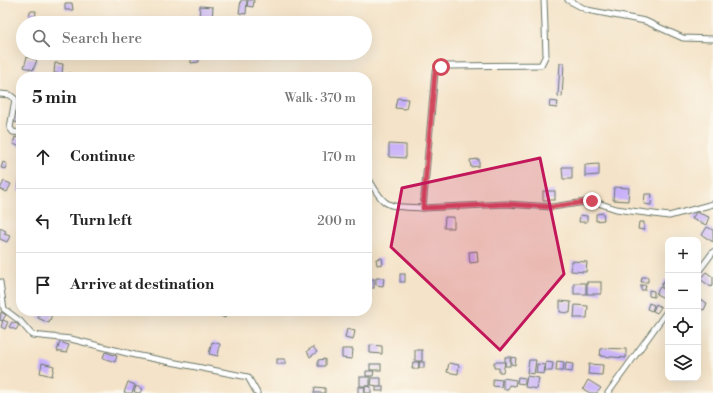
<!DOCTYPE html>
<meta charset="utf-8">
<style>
body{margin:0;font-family:"Libre Bodoni",serif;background:#f6f6f6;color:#222}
.controls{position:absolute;right:12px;bottom:12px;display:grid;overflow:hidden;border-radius:8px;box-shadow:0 4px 16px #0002}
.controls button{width:36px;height:36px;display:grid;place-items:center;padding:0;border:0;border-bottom:1px solid #e0e0e0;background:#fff;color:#222;font:20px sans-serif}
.stop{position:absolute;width:12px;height:12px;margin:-9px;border:3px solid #d1495b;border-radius:50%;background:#fff}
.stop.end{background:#d1495b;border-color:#fff;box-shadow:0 1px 4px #0008}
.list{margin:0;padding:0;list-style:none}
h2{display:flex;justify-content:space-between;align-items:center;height:52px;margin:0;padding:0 16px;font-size:17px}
h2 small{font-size:13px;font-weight:400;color:#767676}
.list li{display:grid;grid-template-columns:26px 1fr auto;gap:12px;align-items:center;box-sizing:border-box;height:64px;padding:0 16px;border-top:1px solid #e0e0e0}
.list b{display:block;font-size:15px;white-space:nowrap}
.list em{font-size:13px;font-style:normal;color:#767676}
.icon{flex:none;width:22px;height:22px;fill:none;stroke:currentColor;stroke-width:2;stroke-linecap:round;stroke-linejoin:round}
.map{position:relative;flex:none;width:713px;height:393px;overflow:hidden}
.search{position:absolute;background:#fff;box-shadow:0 4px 16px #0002;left:16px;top:16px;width:356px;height:44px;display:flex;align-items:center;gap:10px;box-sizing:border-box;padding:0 14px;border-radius:22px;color:#767676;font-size:15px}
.panel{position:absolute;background:#fff;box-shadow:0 4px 16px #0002;left:16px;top:72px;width:356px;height:244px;border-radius:16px}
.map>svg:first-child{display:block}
.building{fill:#c6aef9}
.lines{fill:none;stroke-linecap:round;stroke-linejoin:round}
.street-casing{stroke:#6a7768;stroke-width:7}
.street{stroke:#fff;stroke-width:5}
.route{stroke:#d1495b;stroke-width:5}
.marked{fill:#c2185b;fill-opacity:0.2;stroke:#c2185b;stroke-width:3;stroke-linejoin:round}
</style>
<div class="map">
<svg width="713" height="393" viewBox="0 0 713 393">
<rect width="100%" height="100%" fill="#fbf7ec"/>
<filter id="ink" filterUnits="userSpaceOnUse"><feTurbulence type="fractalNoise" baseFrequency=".025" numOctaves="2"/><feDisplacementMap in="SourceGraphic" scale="8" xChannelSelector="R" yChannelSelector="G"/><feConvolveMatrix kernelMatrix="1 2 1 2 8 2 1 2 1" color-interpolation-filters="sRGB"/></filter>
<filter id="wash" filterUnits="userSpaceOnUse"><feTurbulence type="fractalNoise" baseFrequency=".012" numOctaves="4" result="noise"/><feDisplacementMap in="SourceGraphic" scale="16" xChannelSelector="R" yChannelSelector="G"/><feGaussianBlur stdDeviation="0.9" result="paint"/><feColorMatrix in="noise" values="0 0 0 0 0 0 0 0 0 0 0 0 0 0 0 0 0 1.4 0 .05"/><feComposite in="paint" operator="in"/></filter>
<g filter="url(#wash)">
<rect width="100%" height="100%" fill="#f4e3c8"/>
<g id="blocks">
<g class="building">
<polygon points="241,0 247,0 246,14 239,13"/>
<polygon points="248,0 254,0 253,7 247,6"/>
<polygon points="65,3 72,3 73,10 65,10"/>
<polygon points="200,6 213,7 212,19 199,18"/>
<polygon points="30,11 36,11 35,21 29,20"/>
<polygon points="191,53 198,53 199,62 191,63"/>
<polygon points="27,57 37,60 33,70 24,67"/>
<polygon points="55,63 63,64 62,74 54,73"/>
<polygon points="560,63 564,63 562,97 558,96"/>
<polygon points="69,73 78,74 78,77 69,77"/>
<polygon points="397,98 408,99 406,109 395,108"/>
<polygon points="550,101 558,102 557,108 549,107"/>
<polygon points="17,104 21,105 21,112 16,111"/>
<polygon points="15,113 21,114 21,123 14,122"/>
<polygon points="15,137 21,139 21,147 13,144"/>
<polygon points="389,144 406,145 406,158 389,157"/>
<polygon points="479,159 479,166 471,167 470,160"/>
<polygon points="3,162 7,164 6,169 1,168"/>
<polygon points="599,164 599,175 585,176 585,165"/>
<polygon points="562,167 572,167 572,179 563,179"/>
<polygon points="20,177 21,177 21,192 18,191"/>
<polygon points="4,181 11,184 7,192 0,189"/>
<polygon points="614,187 629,188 628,201 613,200"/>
<rect x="543" y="191" width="12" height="9"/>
<polygon points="645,194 652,194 651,205 644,204"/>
<polygon points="696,212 709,217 706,225 692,219"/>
<polygon points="603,213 604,220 596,221 596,214"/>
<polygon points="580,215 587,216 587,222 579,222"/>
<polygon points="445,217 454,217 454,228 444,228"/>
<polygon points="639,222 644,222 644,230 638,229"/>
<polygon points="707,227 713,230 713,242 702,235"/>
<polygon points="0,228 6,231 4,234 10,236 7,242 0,239"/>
<polygon points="477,251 478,262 470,263 469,252"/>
<polygon points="382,258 383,264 377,265 376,259"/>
<polygon points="572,261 587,262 586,272 571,271"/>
<polygon points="706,272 713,277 713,284 711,287 700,279"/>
<rect x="400" y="274" width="5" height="8"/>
<polygon points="642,277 648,277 648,282 641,282"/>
<polygon points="376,278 384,278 383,286 376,285"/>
<rect x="369" y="279" width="5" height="9"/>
<polygon points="665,279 668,280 668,290 661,286"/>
<rect x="587" y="282" width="14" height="12"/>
<rect x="574" y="283" width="12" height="11"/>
<polygon points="641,285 646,285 645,290 641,290"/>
<polygon points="660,287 668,292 668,300 656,294"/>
<polygon points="649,290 654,291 654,297 649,296"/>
<polygon points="699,299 707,303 704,310 698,308"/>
<polygon points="560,301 571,302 570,313 560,312"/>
<polygon points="649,303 654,305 652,311 647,309"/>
<polygon points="656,304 661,307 657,313 653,311"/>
<polygon points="575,305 588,306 587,318 574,318"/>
<polygon points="40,311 53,311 49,323 38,318"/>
<polygon points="1,312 6,315 2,321 0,320"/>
<polygon points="220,312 226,314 225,318 218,315"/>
<polygon points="3,320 8,322 5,329 1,327"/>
<polygon points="12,322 19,325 16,330 9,327"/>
<polygon points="347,329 355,331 353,340 345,338"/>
<polygon points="60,342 69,345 66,353 57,351"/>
<polygon points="212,342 220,344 218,356 209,354"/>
<polygon points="370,345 382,346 382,354 370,353"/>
<polygon points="313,347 317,352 310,357 307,351"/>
<polygon points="601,348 626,349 626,358 600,356"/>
<polygon points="342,349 353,349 352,359 342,358"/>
<rect x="415" y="350" width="7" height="11"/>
<polygon points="105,352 117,356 115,362 103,358"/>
<rect x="505" y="357" width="5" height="9"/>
<polygon points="511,357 516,358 515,365 511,364"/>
<rect x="277" y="359" width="8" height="5"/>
<polygon points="325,359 325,366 318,366 318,360"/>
<polygon points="529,360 536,360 534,374 527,373"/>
<polygon points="557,361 564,362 563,371 556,371"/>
<polygon points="413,362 419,362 419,369 412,369"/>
<rect x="419" y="362" width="5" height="6"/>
<polygon points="494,362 505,362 503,372 499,372 499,368 494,368"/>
<polygon points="546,362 553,363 552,371 545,371"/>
<polygon points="42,363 54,366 52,376 40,373"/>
<polygon points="449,363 459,365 458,374 447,372"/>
<polygon points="566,363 573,364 572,372 565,371"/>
<rect x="370" y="364" width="11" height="6"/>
<polygon points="537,364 545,365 544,374 536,373"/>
<polygon points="589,364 603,365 602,375 588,374"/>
<polygon points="366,371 374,371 373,376 366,376"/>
<polygon points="527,376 539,378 537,389 525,387"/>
<rect x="360" y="377" width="10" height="9"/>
<polygon points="518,377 525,378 525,384 517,383"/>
<polygon points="372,378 381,378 381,386 371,385"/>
<polygon points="503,378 516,380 515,386 509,385 508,389 503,389"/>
<polygon points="493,379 502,380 501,387 493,386"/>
<polygon points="588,380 601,388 597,393 590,393 583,389"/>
<polygon points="128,382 135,385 132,393 124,393"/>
<polygon points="136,386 142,389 140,393 134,392"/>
<polygon points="365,386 371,387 371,393 365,393"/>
<polygon points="315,387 325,388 325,393 314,393"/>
<polygon points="358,387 365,387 364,393 358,393"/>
<rect x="376" y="387" width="7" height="4"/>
</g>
</g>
</g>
<g filter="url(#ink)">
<use href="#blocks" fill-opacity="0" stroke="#6a7768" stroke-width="1"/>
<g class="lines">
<g class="street-casing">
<g id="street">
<polyline points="568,0 587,10 645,21 683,38 713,39"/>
<polyline points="0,94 10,95 15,99 10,128 13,132 21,133"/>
<path d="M367 176C386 210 386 206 423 208L435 72 441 67 448 66 541 65 546 55 544 0"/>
<polyline points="423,208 506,204 552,207 592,201 616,209 669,216 713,204"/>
<polyline points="698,272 713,252"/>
<polyline points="0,282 4,309 20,321 32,335 71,339 135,355 248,377 257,393"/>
<polyline points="608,393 668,310"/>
</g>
</g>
<use href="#street" class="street"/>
</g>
</g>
<g class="lines" filter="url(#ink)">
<polyline class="route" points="441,67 435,72 423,208 506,204 552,207 592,201"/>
</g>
<path class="marked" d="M540 158 564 274 500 350 391 247 402 188Z"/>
</svg>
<div class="controls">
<button>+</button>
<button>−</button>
<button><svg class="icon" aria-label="locate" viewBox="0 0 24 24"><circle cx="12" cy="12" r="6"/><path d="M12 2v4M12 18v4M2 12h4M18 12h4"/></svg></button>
<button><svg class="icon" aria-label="layers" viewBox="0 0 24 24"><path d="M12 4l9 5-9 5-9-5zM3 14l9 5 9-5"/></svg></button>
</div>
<div class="stop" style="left:441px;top:67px"></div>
<div class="stop end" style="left:592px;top:201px"></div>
<div class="search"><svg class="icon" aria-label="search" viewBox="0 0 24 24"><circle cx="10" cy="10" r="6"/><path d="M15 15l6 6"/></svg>Search here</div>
<section class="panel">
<h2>5 min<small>Walk · 370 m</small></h2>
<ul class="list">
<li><svg class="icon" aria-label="ahead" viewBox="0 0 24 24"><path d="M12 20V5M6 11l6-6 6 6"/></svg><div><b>Continue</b></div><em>170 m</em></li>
<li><svg class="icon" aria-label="left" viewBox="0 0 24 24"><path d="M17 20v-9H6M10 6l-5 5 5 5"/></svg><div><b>Turn left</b></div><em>200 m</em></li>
<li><svg class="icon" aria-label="arrive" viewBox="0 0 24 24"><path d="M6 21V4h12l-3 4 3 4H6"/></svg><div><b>Arrive at destination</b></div></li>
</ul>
</section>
</div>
